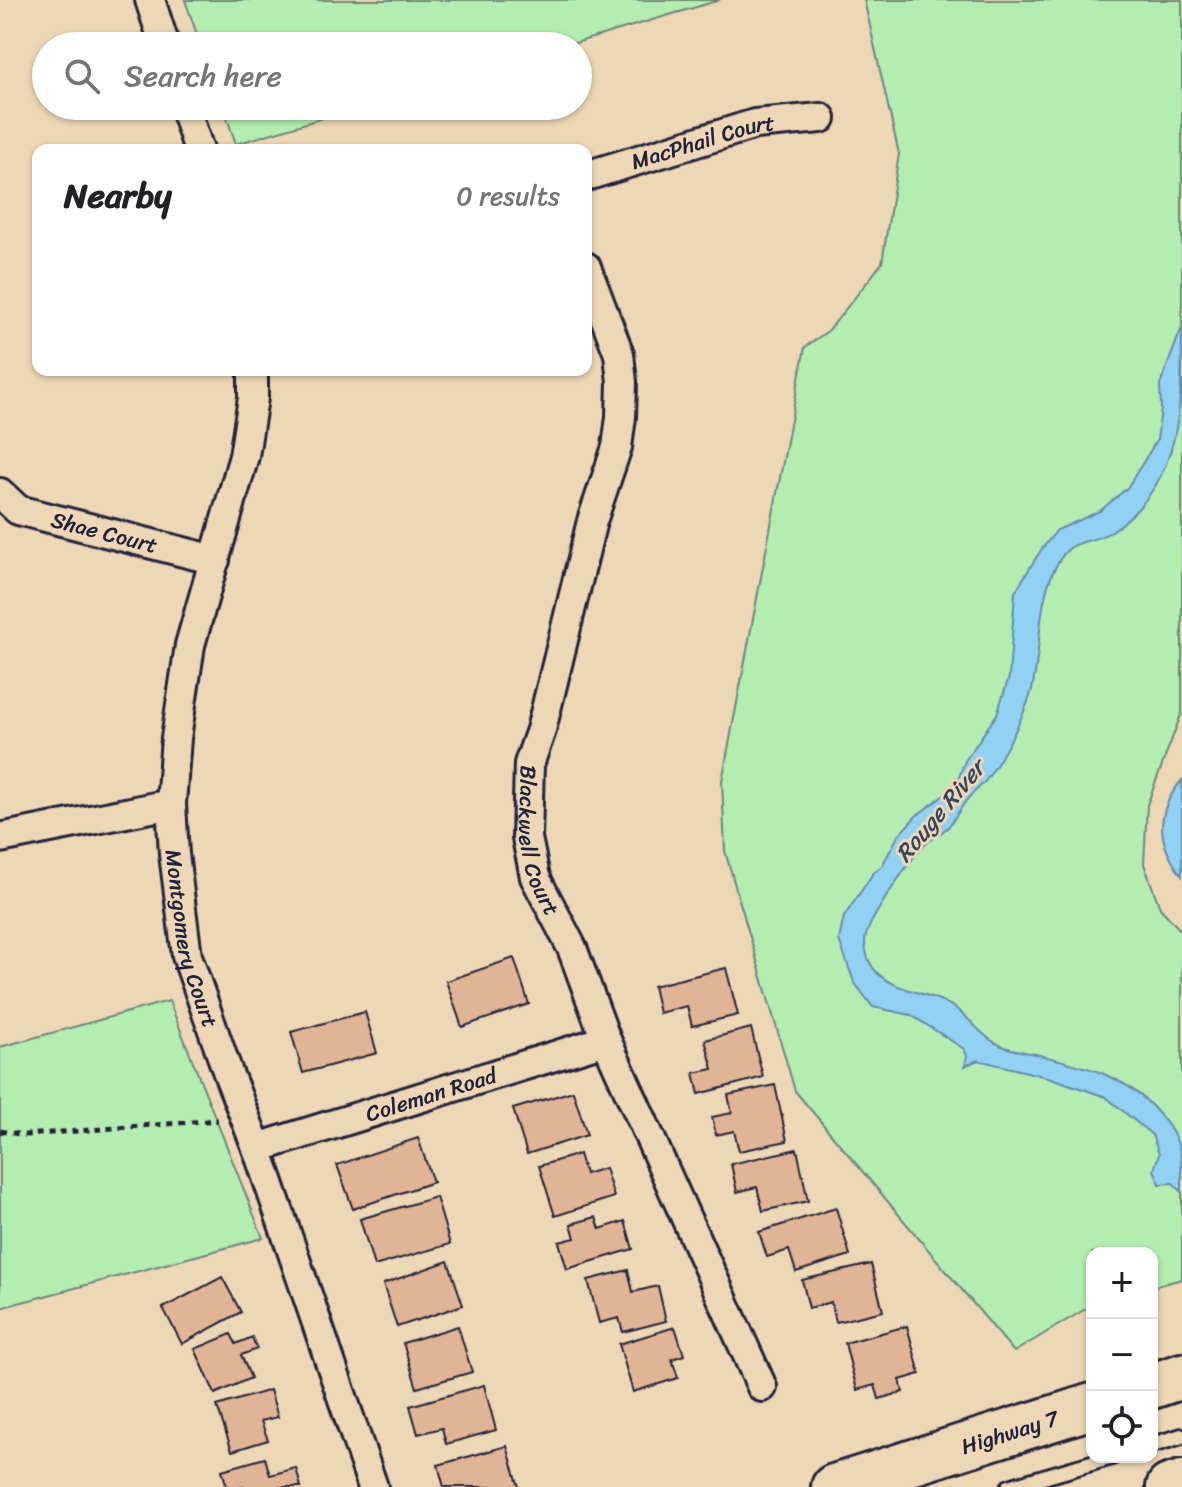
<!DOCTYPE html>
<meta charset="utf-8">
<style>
body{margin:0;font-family:Sriracha,sans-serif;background:#f6f6f6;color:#202124}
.controls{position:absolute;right:24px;bottom:24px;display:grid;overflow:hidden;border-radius:16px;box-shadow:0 2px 6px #0004}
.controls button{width:72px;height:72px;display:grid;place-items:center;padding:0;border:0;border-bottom:2px solid #e0e0e0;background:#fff;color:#202124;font:40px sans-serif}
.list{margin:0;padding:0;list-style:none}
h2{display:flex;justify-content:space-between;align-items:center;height:104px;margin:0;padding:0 32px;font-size:34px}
h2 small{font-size:26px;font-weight:400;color:#757577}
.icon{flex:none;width:44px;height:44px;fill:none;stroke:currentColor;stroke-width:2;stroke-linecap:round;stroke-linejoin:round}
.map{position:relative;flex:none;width:1182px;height:1487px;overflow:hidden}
.search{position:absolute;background:#fff;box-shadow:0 2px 6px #0004;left:32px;top:32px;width:560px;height:88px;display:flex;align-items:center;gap:20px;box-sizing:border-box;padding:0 28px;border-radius:44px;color:#757577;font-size:30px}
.panel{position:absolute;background:#fff;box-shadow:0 2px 6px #0004;left:32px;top:144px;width:560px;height:232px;border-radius:16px}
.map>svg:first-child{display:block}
.green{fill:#b4edb1;stroke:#6b8876;stroke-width:2}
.water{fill:#93d1f4;stroke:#668baa;stroke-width:2}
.building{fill:#e0b494;stroke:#22223b;stroke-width:2}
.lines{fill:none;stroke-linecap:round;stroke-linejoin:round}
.lane-casing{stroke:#22223b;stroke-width:20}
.street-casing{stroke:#22223b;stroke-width:34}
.primary-casing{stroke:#22223b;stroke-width:50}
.path{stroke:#22223b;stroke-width:5;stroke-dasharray:6 6;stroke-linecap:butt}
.lane{stroke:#edd7b6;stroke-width:14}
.street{stroke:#edd7b6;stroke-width:28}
.primary{stroke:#edd7b6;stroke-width:44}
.labels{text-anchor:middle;stroke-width:6;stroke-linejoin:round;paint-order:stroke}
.street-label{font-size:22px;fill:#22223b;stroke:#edd7b6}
.water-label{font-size:24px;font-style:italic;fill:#394560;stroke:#edd7b6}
</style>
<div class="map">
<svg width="1182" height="1487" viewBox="0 0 1182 1487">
<rect width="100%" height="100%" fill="#edd7b6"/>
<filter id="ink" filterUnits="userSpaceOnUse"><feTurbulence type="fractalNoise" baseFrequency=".0125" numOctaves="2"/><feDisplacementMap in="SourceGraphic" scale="16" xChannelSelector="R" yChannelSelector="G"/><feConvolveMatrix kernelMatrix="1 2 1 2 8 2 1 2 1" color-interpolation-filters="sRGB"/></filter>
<g filter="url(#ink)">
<g class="green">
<polygon points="185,0 720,0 565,46 201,46"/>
<polygon points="864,0 1182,0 1182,712 1147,805 1144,864 1160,908 1182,932 1182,1279 1152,1287 1152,1253 1092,1253 1092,1305 1014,1352 795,1091 725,851 722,781 805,347 829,330 882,263 899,154"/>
<polygon points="223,106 363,106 236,144"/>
<polygon points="169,1001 263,1238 0,1308 0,1047"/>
</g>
<g class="water">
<path d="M1182 327C1182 407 1182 484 1112 531 1084 548 1072 534 1055 568 1036 605 1042 653 1031 693 1023 718 1003 757 987 779 981 787 972 793 966 801 960 809 955 818 949 826 942 833 932 838 925 845 911 858 865 924 865 941 866 991 919 987 950 1005 970 1016 980 1037 1002 1046 1011 1050 1022 1051 1031 1053 1075 1064 1119 1072 1151 1105 1182 1138 1182 1149 1182 1192L1173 1183 1160 1184 1154 1170 1159 1154 1152 1135 1106 1097 1051 1078 978 1060 965 1066 967 1056 964 1049 911 1015 873 1007 854 982 839 940 844 917 874 872 882 866 898 836 916 816 955 787 965 761 997 714 1009 677 1015 592 1041 550 1057 530 1100 511 1127 488 1157 440 1161 409 1160 385Z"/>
<path d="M1182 780V876C1157 843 1154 813 1182 780Z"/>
</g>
<g class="building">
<polygon points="514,958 529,1004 462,1027 446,981"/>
<polygon points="726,968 738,1015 692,1026 687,1006 659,1013 653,986"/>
<polygon points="365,1012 377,1053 303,1073 291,1032"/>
<polygon points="751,1028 763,1077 699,1094 694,1073 713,1069 705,1040"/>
<polygon points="775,1085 787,1141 739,1151 734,1131 716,1135 712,1117 732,1113 728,1095"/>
<polygon points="573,1091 587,1135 527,1154 513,1109"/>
<polygon points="418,1138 433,1182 353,1209 337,1165"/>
<polygon points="797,1149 808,1201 763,1211 757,1187 737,1192 731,1164"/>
<polygon points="579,1154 585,1174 605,1168 614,1197 555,1216 539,1166"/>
<polygon points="436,1197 450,1244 374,1266 360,1219"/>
<polygon points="836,1208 850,1255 796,1272 789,1250 767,1257 759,1232"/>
<polygon points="596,1217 600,1229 625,1221 633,1249 567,1269 559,1242 575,1238 571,1224"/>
<polygon points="448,1261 463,1305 397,1327 383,1284"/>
<polygon points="871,1264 883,1311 836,1322 831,1302 809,1308 802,1280"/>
<polygon points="628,1270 633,1292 658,1286 666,1321 623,1332 619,1318 599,1323 588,1280"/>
<polygon points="222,1277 241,1312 182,1344 163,1308"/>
<polygon points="458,1326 472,1372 417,1388 403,1343"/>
<polygon points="907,1326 920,1374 900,1380 903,1392 879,1399 875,1385 857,1390 845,1343"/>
<polygon points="675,1327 684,1355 672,1359 678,1378 633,1392 619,1344"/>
<polygon points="231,1334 236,1344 252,1337 257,1349 241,1355 251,1378 215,1394 195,1349"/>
<polygon points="484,1385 496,1430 446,1444 442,1428 418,1434 410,1406"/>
<polygon points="270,1390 278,1417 261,1421 268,1440 232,1451 217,1406"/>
<polygon points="507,1446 519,1487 444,1487 438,1465"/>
<polygon points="265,1458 270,1475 296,1468 301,1487 227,1487 222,1470"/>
</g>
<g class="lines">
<g class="lane-casing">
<g id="lane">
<polyline points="1152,1445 1182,1436"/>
<polyline points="1009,1487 1112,1457"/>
</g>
</g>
<g class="street-casing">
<g id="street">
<polyline points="150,0 165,46"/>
<polyline points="184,106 199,150"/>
<path id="s1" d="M586 176 755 124 821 118"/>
<path id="s2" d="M586 267 619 354 622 382 621 417 617 447 592 521 541 730 529 764 527 838 535 877 572 948 606 1040 762 1387"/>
<path id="s3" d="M253 370V398L244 456 190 645 176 738 171 804 174 854 187 956 228 1073 257 1148 373 1487"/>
<path id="s4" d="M0 493 18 510 215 560"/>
<polyline points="0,838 171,804"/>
<path id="s5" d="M257 1148 606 1040"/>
</g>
</g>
<g class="primary-casing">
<g id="primary">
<polyline points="1152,1386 1182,1376"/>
<path id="s6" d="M834 1487 1092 1406"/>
<polyline points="1169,1487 1182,1483"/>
</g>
</g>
<polyline class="path" points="0,1131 25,1135 218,1120"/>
<use href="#lane" class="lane"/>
<use href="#street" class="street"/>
<use href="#primary" class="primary"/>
</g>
</g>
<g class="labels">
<g class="street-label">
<text dy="8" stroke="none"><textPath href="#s1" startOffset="122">MacPhail Court</textPath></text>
<text dy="8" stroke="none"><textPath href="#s4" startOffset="114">Shae Court</textPath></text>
<text dy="8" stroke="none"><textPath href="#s2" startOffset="594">Blackwell Court</textPath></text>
<text dy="8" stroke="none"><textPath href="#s3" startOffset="580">Montgomery Court</textPath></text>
<text dy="8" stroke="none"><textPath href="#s5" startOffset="182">Coleman Road</textPath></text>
<text dy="8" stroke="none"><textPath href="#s6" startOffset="184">Highway 7</textPath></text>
</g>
<g class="water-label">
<text transform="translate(940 811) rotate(-50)" y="8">Rouge River</text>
</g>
</g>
</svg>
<div class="controls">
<button>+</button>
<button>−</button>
<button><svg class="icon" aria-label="locate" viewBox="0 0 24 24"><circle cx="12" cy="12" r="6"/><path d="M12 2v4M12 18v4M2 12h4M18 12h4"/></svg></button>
</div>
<div class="search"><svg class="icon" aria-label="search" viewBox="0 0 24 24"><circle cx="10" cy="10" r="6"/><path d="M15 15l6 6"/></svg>Search here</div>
<section class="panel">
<h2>Nearby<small>0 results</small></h2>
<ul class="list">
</ul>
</section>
</div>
